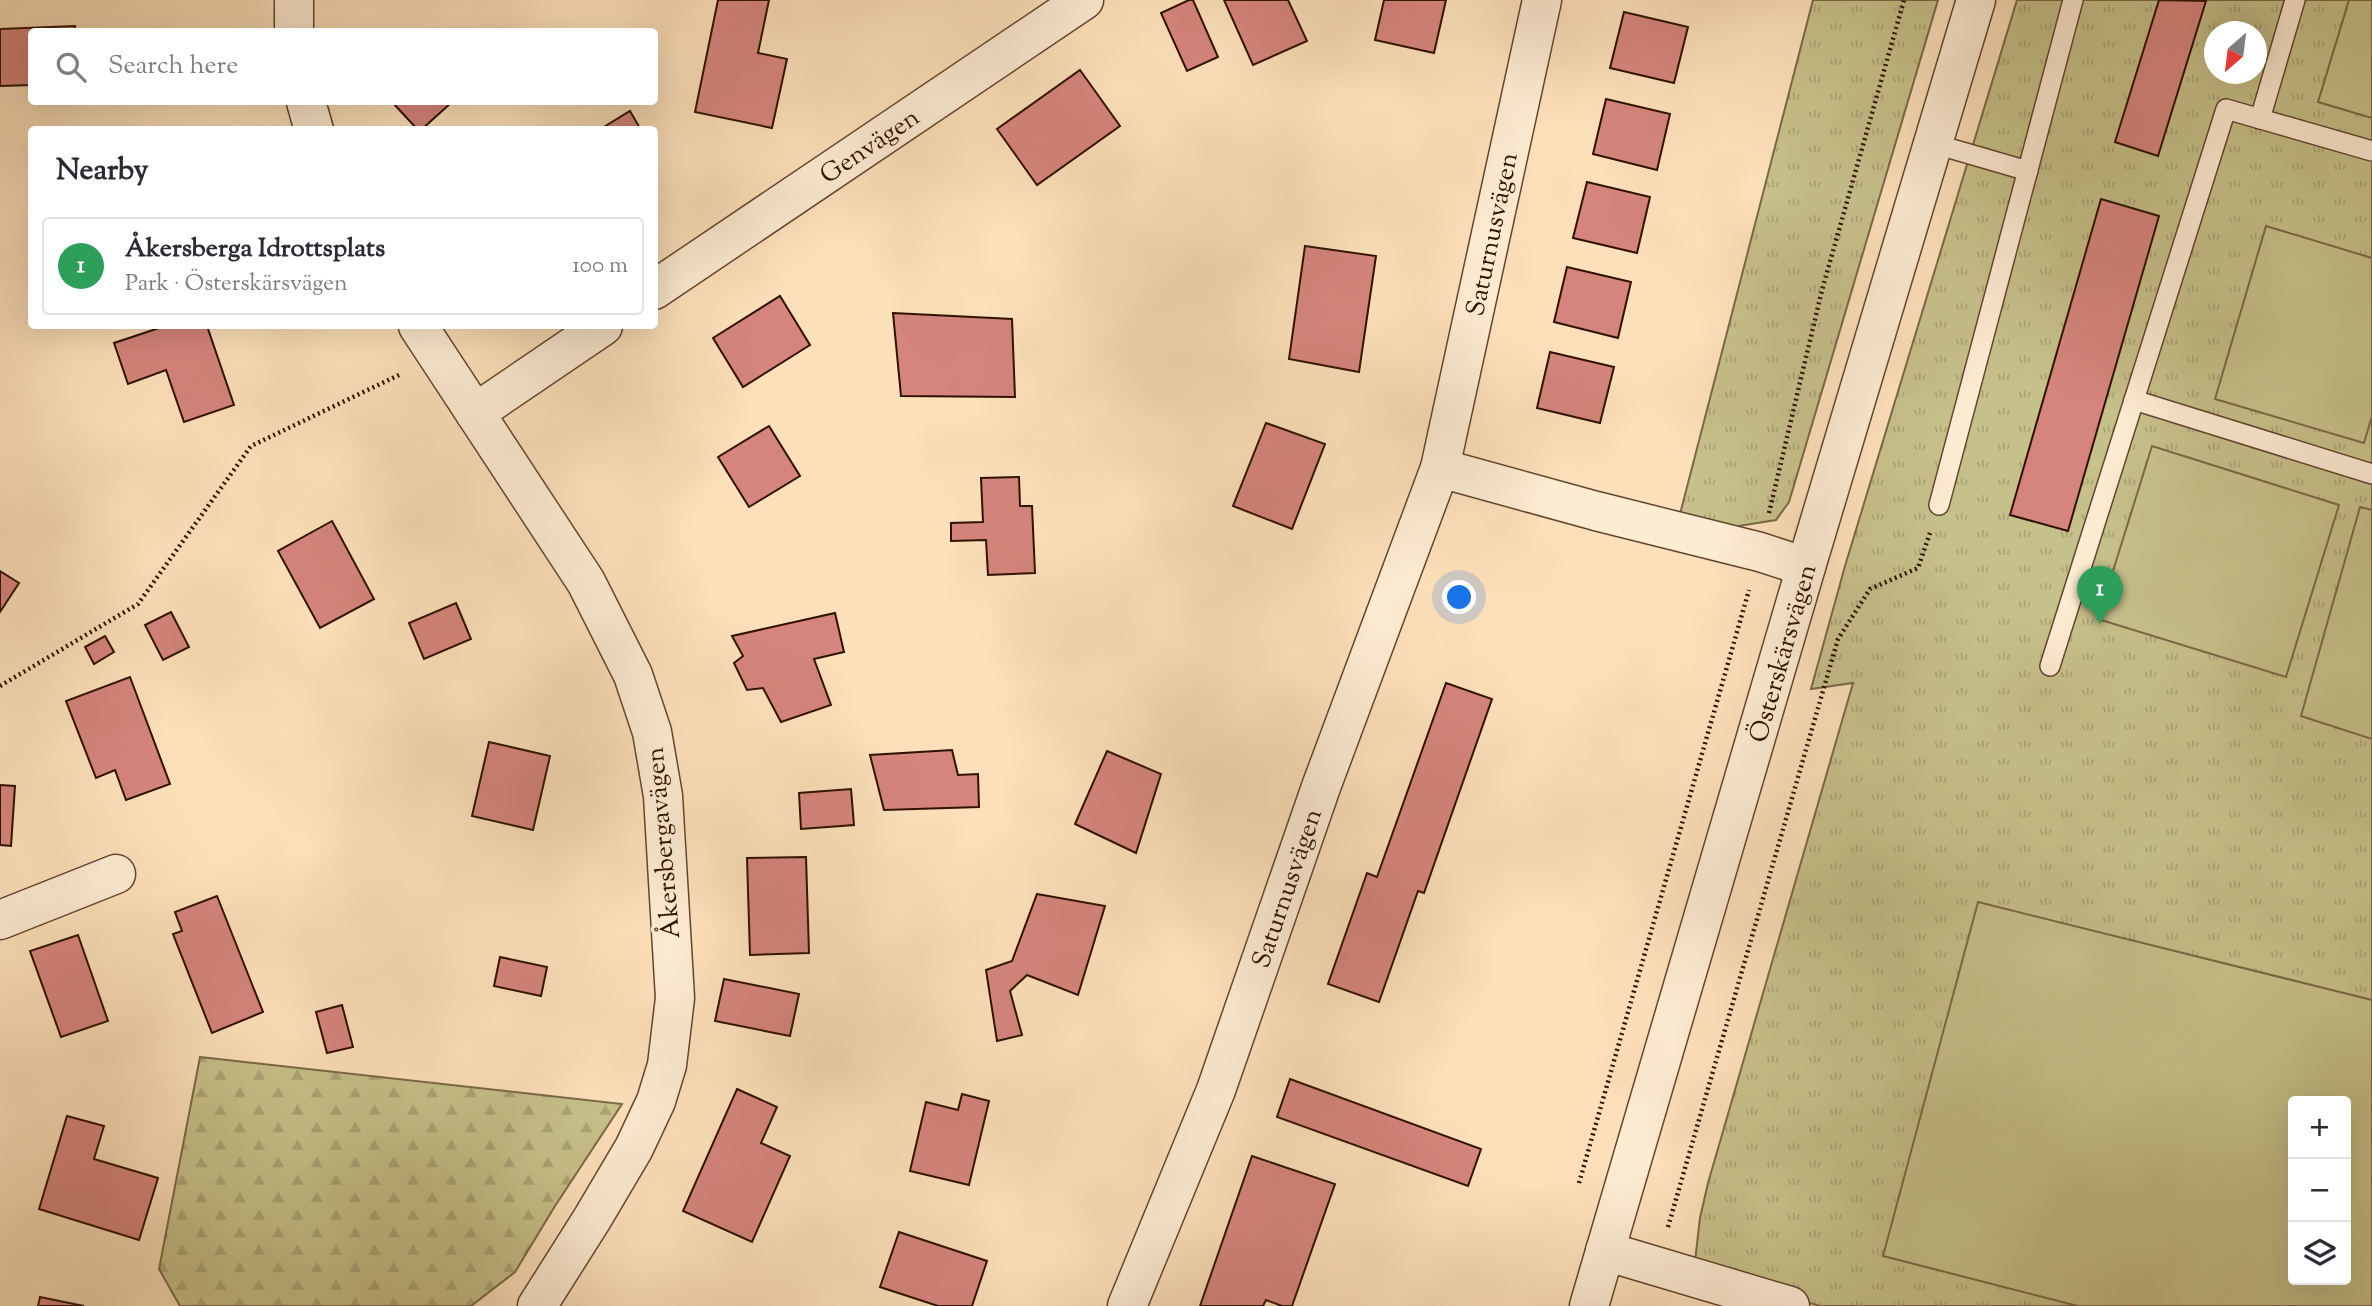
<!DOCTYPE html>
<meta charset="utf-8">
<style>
body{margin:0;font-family:"Sorts Mill Goudy",serif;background:#f2f2f3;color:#2b2b33}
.controls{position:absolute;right:21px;bottom:21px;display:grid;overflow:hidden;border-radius:7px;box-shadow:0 7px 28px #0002}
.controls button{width:63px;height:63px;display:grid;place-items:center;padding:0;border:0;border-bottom:2px solid #e1e1e2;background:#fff;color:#2b2b33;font:35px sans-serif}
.compass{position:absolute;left:2204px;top:21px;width:63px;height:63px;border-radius:50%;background:#fff;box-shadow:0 7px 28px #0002;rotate:208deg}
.you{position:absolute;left:1460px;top:598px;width:24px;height:24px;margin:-18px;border:5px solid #fff;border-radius:50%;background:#1a73e8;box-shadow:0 0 0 10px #1a73e833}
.badge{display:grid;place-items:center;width:46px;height:46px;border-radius:50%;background:#d93025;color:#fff;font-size:23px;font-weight:700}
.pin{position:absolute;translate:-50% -58px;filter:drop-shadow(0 2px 4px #0008)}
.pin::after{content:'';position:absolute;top:37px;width:24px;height:21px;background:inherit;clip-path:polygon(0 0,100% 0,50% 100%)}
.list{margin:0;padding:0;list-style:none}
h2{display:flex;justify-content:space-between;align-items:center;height:91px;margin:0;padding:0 28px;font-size:30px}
h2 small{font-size:23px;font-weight:400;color:#7c7c81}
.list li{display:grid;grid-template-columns:46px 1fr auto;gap:21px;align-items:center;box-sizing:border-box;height:98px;margin:0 14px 14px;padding:0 14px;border:2px solid #e1e1e2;border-radius:7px}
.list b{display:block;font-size:26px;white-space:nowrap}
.list p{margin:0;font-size:23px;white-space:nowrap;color:#7c7c81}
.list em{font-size:23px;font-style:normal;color:#7c7c81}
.icon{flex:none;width:38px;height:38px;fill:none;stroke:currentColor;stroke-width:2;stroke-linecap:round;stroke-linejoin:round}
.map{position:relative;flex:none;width:2372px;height:1306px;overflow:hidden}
.search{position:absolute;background:#fff;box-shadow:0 7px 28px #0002;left:28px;top:28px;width:630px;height:77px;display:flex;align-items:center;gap:18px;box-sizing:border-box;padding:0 24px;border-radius:7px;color:#7c7c81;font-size:26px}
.panel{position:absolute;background:#fff;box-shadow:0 7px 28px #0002;left:28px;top:126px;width:630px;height:203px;border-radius:7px}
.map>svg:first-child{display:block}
.forest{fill:url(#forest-firs);stroke:#7b6845;stroke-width:2}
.park{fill:url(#park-tufts);stroke:#7b6845;stroke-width:2;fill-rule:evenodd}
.pitch{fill:#c6c08a;stroke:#7b6845;stroke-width:2;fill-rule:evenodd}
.building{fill:#d5857c;stroke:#301100;stroke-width:2}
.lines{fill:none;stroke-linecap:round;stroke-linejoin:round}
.lane-casing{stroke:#63452e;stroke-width:22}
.street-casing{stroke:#63452e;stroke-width:41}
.path{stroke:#301100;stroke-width:4.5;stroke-dasharray:2 3.5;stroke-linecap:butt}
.lane{stroke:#fdebd2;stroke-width:19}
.street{stroke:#fdebd2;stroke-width:38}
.labels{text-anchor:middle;stroke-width:7;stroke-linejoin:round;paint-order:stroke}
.street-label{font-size:26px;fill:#301100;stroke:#fdebd2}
</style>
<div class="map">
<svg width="2372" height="1306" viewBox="0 0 2372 1306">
<defs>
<pattern id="forest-firs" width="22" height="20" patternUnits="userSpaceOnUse" patternTransform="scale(1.75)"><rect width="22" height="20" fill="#c6c08a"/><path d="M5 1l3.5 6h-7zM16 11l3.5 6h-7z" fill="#aaa475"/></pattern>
<pattern id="park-tufts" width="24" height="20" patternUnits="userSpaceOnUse" patternTransform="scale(1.75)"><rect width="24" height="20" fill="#c6c08a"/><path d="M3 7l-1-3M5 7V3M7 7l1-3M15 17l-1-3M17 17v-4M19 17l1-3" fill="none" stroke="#aaa475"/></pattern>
</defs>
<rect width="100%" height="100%" fill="#fce0b9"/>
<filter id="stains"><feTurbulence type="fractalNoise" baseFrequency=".00286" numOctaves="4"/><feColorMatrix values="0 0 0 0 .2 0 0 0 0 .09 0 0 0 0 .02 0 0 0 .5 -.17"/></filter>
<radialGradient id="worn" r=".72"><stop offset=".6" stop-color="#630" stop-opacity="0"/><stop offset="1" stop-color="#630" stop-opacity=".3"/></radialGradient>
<polygon class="forest" points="200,1057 622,1104 555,1206 515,1272 471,1306 180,1306 159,1269"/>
<g class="park">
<polygon points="1813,0 1938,0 1789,502 1776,520 1726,528 1679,518"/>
<path d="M2017 0H2372V1306H1820L1694 1270 1700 1218 1708 1183 1853 683 1811 689 1845 566ZM2214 32H2256V74H2214ZM2293 1101H2346V1280H2293Z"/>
</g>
<g class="pitch">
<polygon points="2349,0 2372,0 2372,118 2318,102"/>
<polygon points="2266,226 2372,258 2372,416 2364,443 2215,399"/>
<polygon points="2152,446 2339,505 2286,677 2098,619"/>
<polygon points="2360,507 2372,510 2372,739 2301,716"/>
<path d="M1978 902 2372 1000V1306H2078L1883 1256ZM2346 1101V1280H2293V1101Z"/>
</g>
<g class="building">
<polygon points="718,0 769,0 758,53 787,59 772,128 695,112"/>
<polygon points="1189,0 1193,0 1218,57 1187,71 1161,13"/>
<polygon points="1224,0 1288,0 1307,41 1253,65"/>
<polygon points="1384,0 1446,0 1434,53 1375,40"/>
<polygon points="2159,0 2206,1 2158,156 2115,142"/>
<polygon points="1624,12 1688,27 1674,83 1610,68"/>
<polygon points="75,26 75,32 32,32 32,85 0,86 0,29"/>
<polygon points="1080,70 1120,126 1037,185 997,129"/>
<polygon points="1606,99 1670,114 1657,170 1593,154"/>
<polygon points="392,102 452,102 421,130 418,130"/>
<polygon points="630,111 641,130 599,130"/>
<polygon points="1587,182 1650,197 1637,253 1573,238"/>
<polygon points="2101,199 2159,216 2068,531 2010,515"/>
<polygon points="1305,246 1376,256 1359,372 1289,359"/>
<polygon points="1567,267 1631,282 1618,338 1554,322"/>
<polygon points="780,296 810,345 743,387 713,338"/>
<polygon points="893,313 1012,319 1015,397 901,396"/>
<polygon points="165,326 207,326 234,405 184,422 166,370 128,384 114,343"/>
<polygon points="1550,352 1614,367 1600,423 1537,408"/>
<polygon points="1266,423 1325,444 1292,529 1233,506"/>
<polygon points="769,426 800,476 749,507 718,457"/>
<polygon points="1019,477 1020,506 1032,506 1035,573 988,575 986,540 951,541 951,523 983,522 981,478"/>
<polygon points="332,521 374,599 320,628 278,551"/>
<polygon points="0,571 19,583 0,612"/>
<polygon points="456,603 471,639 424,659 409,623"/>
<polygon points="171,612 189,647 163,660 145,625"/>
<polygon points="835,613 844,652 814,659 831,705 781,722 763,688 747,690 734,663 743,656 732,636"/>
<polygon points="105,636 114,652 94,664 85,647"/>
<polygon points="130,677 170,784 126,800 115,770 96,778 66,701"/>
<polygon points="1446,683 1492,699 1424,893 1418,891 1379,1002 1328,984 1367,873 1377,877"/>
<polygon points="489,742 550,756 533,830 472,816"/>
<polygon points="952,750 958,775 978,774 979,807 884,810 870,755"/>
<polygon points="1107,751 1161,774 1136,853 1075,824"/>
<polygon points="0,785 15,786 11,846 0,845"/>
<polygon points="851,789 854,825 801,829 799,793"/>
<polygon points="806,857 809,953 750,955 747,858"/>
<polygon points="1037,894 1105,906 1078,995 1027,975 1010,991 1022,1035 997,1041 986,970 1012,961"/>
<polygon points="217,896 263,1012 212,1033 173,934 182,931 175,912"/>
<polygon points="78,935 108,1021 61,1037 30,951"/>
<polygon points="500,957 547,967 541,996 494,986"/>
<polygon points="724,979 799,994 790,1036 715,1021"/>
<polygon points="342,1005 353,1047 327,1053 316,1012"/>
<polygon points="1290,1079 1481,1149 1468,1186 1277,1117"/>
<polygon points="737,1089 777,1107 761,1143 790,1156 752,1242 683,1211"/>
<polygon points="962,1094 989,1101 969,1185 910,1171 926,1102 958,1110"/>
<polygon points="67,1116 104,1126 94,1159 158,1178 139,1240 39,1209"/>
<polygon points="1252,1156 1335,1184 1292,1306 1282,1306 1266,1300 1263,1306 1200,1306"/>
<polygon points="899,1232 987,1261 972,1306 938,1306 880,1287"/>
<polygon points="40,1297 84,1306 38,1306"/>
</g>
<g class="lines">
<g class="lane-casing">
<g id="lane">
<polyline points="2260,119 2295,0"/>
<polyline points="1935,144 2028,171"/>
<polyline points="2134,400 2372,474"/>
<polyline points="1939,505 2073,0"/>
<polyline points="2050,666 2226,109 2372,151"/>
</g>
</g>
<g class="street-casing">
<g id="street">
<polyline points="1542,0 1440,468 1596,511 1760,552 1806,567"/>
<polyline points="294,32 294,0"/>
<polyline points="306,102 314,130"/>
<polyline points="654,290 1084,0"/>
<polyline points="418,326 586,582 633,675 652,732 663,796 675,998 667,1065 656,1101 634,1148 592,1219 537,1306"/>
<polyline points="475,413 603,326"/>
<polyline points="0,920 116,874"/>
<polyline points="1605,1251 1790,1306"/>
<polyline points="1127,1306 1216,1090 1321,787 1440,468"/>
<polyline points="1589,1306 1806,567 1976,0"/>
</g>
</g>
<g class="path">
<polyline points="1769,513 1822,290 1904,0"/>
<polyline points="0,686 138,604 251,446 401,374"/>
<polyline points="1579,1183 1749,590"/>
<polyline points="1668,1227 1838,639 1870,589 1918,568 1930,533"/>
</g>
<use href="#lane" class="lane"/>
<use href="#street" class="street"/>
</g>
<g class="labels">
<g class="street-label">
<text transform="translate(869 145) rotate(-34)" y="9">Genvägen</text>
<text transform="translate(1491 234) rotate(-78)" y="9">Saturnusvägen</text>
<text transform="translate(1782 653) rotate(-74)" y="9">Österskärsvägen</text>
<text transform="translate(662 843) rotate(-95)" y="9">Åkersbergavägen</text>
<text transform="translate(1286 888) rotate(-71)" y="9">Saturnusvägen</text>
</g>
</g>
<rect width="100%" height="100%" filter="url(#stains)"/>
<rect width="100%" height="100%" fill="url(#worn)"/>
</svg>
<div class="controls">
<button>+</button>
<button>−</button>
<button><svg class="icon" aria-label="layers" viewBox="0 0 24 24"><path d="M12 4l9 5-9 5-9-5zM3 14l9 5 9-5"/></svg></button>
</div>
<svg class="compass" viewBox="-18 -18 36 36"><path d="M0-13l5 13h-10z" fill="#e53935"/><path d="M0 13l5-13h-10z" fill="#7c7c81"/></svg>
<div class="you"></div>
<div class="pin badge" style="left:2100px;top:624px;background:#2e9e5b">1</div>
<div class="search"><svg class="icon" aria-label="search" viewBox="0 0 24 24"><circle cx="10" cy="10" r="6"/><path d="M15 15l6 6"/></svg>Search here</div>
<section class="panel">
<h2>Nearby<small></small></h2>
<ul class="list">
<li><span class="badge" style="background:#2e9e5b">1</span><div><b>Åkersberga Idrottsplats</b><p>Park · Österskärsvägen</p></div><em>100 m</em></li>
</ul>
</section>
</div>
